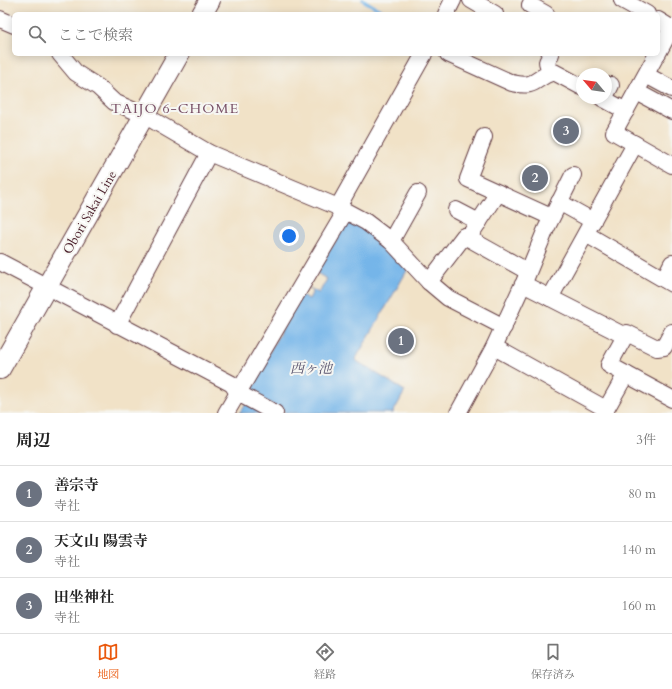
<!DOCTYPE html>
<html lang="ja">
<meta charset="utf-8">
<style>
body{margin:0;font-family:Cardo,"Noto Serif JP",serif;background:#f2f2f2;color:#222}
.compass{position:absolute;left:576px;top:68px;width:36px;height:36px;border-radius:50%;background:#fff;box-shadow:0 2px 10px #0003;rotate:299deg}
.you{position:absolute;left:289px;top:236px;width:14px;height:14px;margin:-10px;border:3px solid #fff;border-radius:50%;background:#1a73e8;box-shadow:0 0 0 6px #1a73e833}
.badge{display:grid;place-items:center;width:26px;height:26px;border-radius:50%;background:#ea580c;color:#fff;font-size:13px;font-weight:700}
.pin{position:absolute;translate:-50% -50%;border:2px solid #fff;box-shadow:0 1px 4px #0006}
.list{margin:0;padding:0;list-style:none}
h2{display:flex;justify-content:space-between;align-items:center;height:52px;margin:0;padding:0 16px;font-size:17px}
h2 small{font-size:13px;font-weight:400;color:#767676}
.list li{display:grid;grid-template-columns:26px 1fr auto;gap:12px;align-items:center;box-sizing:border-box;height:56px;padding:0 16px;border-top:1px solid #e0e0e0}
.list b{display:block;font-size:15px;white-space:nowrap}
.list p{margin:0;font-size:13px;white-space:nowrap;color:#767676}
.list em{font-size:13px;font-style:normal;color:#767676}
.icon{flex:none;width:22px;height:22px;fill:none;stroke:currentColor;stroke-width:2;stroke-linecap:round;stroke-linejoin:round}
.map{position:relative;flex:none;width:672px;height:413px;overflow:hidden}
.search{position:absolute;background:#fff;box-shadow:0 2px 10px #0003;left:12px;right:12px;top:12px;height:44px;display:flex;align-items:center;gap:10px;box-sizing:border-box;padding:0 14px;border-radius:6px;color:#767676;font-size:15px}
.sheet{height:220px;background:#fff}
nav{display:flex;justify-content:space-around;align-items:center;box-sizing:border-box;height:56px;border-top:1px solid #e0e0e0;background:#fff;font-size:11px;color:#767676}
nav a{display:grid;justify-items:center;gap:2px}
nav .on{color:#ea580c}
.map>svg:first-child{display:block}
.water{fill:#75b5e9;stroke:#606a8a}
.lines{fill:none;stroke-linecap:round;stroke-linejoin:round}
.stream{stroke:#75b5e9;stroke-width:3.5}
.minor-casing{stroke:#633c42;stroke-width:18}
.major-casing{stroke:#633c42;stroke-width:22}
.minor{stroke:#fff;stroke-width:16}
.major{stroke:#fff;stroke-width:20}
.labels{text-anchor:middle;stroke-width:4;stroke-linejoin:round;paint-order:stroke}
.street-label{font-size:13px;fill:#4a1f2b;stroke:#f6f6f2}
.neighbourhood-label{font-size:14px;letter-spacing:1px;fill:#7a5268;stroke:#f6f6f2}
.water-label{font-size:14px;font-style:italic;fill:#59546e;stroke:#f6f6f2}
</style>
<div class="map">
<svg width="672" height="413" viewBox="0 0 672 413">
<rect width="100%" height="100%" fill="#f6f6f2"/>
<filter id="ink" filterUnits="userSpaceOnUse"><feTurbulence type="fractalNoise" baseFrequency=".025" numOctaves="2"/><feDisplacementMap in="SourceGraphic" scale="8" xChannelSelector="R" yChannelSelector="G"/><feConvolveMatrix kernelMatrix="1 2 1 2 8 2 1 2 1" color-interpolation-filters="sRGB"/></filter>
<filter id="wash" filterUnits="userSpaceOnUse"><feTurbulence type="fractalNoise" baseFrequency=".012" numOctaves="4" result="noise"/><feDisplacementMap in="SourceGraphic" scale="16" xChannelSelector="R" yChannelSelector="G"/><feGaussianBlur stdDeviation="0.9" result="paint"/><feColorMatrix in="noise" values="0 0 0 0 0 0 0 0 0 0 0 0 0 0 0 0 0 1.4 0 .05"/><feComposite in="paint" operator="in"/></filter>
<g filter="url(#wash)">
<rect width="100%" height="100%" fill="#f1e2c7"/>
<g class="water">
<polygon points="350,219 389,246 408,269 355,360 405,391 393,413 287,413 250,392 271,349 301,295 309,299 313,291 306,286 319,293 327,279 315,272"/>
<polygon points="246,404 263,413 239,413"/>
</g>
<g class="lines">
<polyline class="stream" points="363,0 387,14"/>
</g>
</g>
<g filter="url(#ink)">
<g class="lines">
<g class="minor-casing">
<g id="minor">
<polyline points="471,0 495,14"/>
<polyline points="622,0 647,14"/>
<polyline points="530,5 546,14"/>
<polyline points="446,14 453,0"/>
<polyline points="0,19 14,25"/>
<polyline points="658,20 671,28"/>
<polyline points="658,53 672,27"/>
<polyline points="60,54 76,73 98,87 114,102 144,115 209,153 338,207 366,222 391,241 429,282 448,298 504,327"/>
<path d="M448 54 512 83C538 89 534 77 554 72L582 87"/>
<polyline points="657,54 614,132 672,165"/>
<polyline points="550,73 547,62 551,54"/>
<polyline points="646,75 672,89"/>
<polyline points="637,92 672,111"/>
<polyline points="606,95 611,85"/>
<polyline points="602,98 626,111"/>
<polyline points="484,137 468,179 551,217"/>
<polyline points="498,193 468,238 527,271"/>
<polyline points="559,202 593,221"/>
<polyline points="338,207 424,54"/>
<polyline points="456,210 479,222"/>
<polyline points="586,234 672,284"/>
<polyline points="391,241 418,193"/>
<polyline points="0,262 232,384 238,393 275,413"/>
<polyline points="664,279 672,263"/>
<polyline points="525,280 546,229 573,175"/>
<polyline points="429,282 464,236 468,238"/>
<polyline points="550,298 635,144"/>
<polyline points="117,325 209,153"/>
<polyline points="625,336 627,333 657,348 664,347 672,332"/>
<polyline points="494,347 606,409"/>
<polyline points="226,413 342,217 338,207"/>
<polyline points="458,413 494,347 523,284 625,336 609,365 672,399"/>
<polyline points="604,413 626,374"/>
</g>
</g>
<g class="major-casing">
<g id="major">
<polyline points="202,14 210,0"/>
<polyline points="0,369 179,54"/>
</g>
</g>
<use href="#minor" class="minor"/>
<use href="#major" class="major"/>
</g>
</g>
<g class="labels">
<g class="street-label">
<text transform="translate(89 212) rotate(-60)" y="5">Obori Sakai Line</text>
</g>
<g class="neighbourhood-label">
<text x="175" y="113">TAIJO 6-CHOME</text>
</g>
<g class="water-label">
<text x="311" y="373">西ヶ池</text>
</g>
</g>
</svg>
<svg class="compass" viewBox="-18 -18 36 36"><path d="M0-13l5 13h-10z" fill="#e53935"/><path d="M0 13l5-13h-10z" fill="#767676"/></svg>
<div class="you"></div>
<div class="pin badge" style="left:401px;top:341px;background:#6b7280">1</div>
<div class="pin badge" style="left:535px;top:178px;background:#6b7280">2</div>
<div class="pin badge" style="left:566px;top:131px;background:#6b7280">3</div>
<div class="search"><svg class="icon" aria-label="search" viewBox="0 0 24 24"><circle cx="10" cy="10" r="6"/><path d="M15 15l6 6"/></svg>ここで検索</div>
</div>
<section class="sheet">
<h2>周辺<small>3件</small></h2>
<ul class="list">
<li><span class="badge" style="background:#6b7280">1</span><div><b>善宗寺</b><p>寺社</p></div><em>80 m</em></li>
<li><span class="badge" style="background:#6b7280">2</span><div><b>天文山 陽雲寺</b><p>寺社</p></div><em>140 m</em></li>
<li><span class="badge" style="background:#6b7280">3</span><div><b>田坐神社</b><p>寺社</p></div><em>160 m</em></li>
</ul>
</section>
<nav>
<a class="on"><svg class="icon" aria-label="map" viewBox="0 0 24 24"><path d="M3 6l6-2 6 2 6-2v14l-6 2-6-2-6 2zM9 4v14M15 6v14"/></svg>地図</a>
<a><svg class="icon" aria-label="directions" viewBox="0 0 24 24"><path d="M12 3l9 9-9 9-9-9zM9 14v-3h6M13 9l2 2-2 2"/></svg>経路</a>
<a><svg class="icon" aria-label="saved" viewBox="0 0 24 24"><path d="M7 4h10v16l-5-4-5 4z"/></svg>保存済み</a>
</nav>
